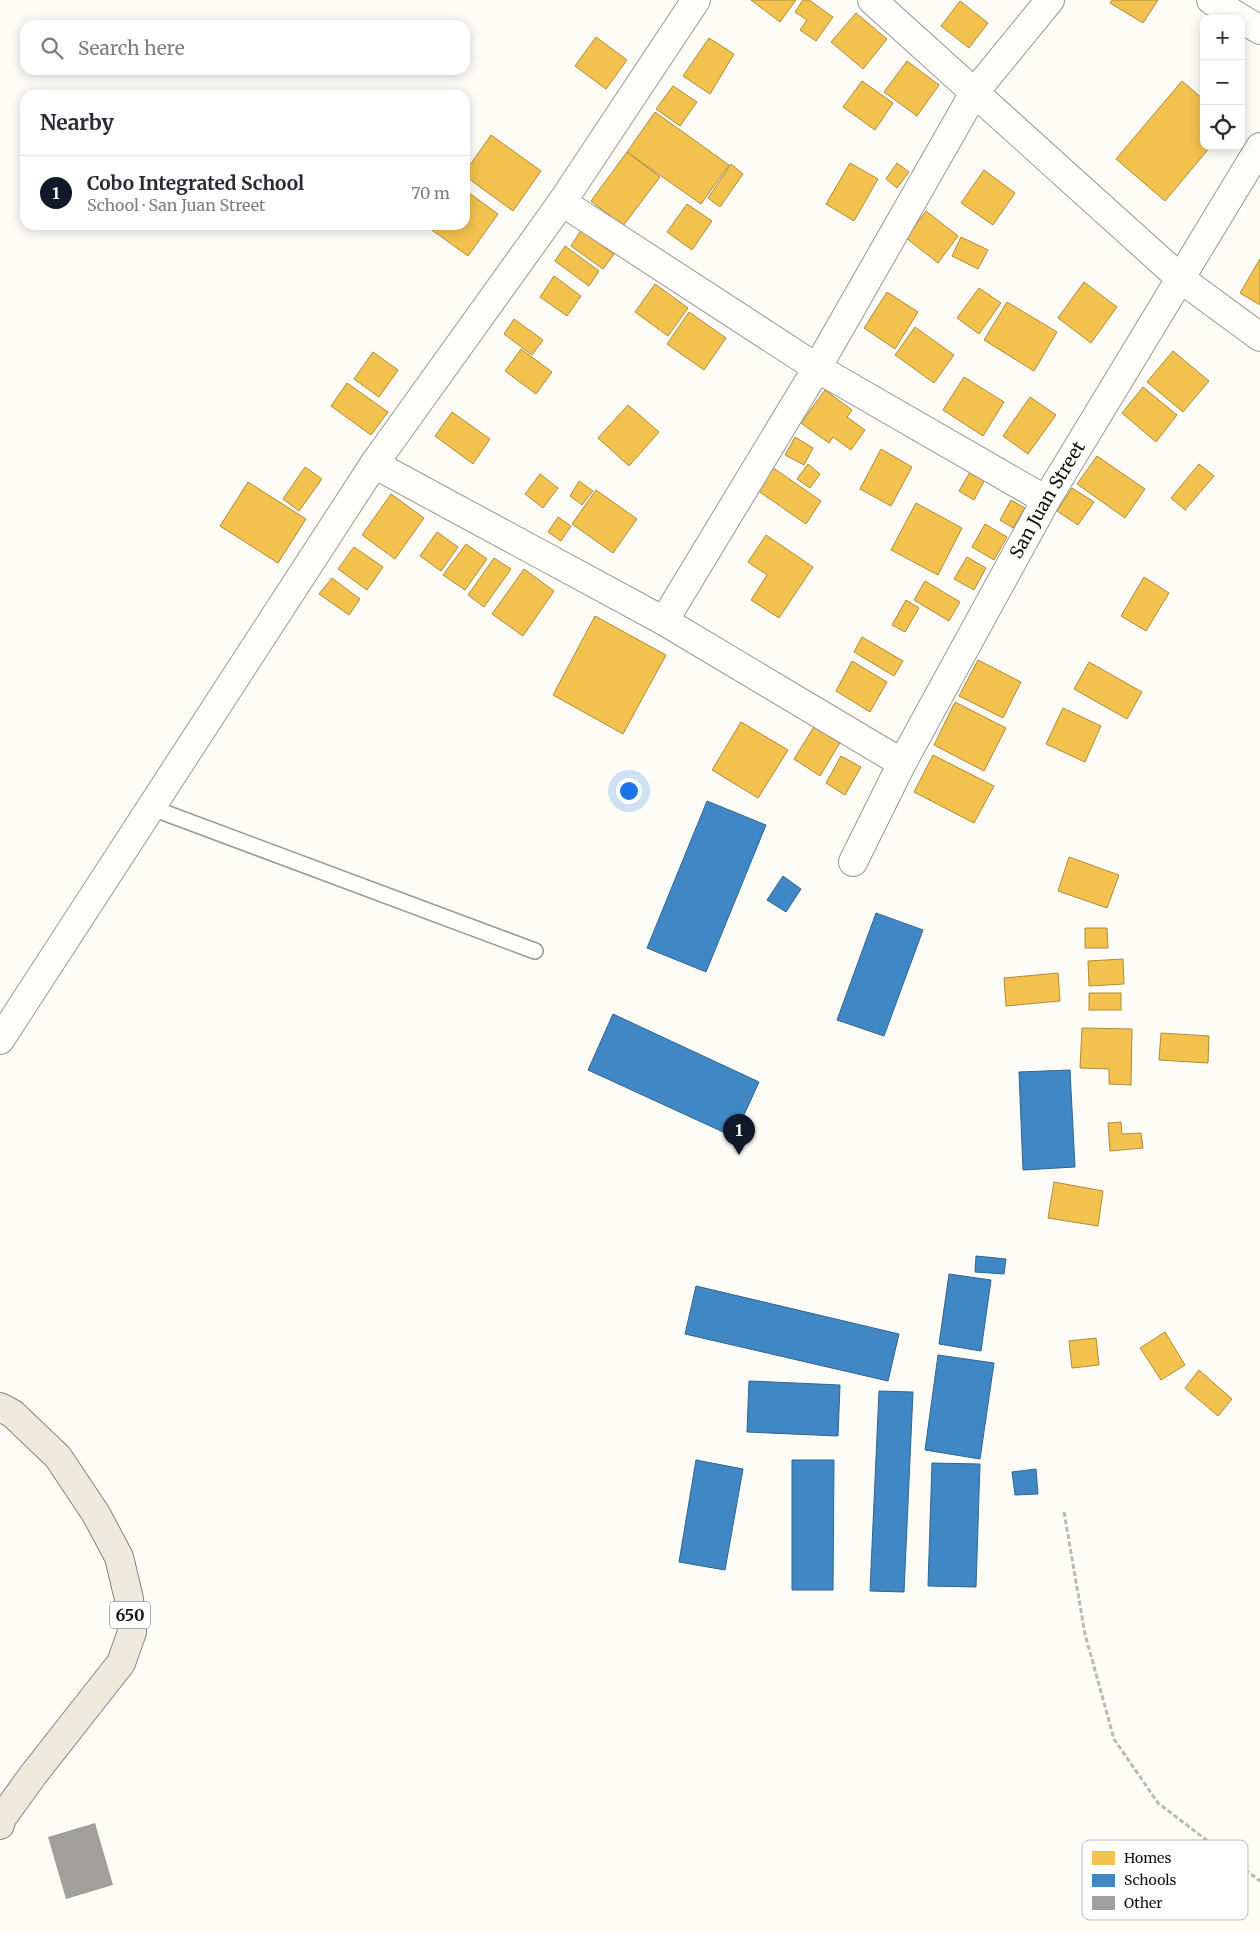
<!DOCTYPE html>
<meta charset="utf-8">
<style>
body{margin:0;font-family:Merriweather,serif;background:#f7f7f7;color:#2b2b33}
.controls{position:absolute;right:15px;top:15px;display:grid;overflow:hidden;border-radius:10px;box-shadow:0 2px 12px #0003}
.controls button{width:45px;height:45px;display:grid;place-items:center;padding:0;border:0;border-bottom:1px solid #e1e1e2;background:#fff;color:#2b2b33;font:25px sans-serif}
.you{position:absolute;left:628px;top:790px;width:18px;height:18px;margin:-12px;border:4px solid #fff;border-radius:50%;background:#1a73e8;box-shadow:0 0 0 8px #1a73e833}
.badge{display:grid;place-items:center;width:32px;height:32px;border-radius:50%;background:#111827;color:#fff;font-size:16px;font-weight:700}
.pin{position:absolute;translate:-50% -41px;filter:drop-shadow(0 1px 2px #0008)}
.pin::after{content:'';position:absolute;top:26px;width:18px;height:15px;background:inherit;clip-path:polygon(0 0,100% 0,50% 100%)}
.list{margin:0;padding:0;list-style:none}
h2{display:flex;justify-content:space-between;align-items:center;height:65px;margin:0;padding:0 20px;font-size:21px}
h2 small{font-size:16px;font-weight:400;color:#7c7c81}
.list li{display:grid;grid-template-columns:32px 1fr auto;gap:15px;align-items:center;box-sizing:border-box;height:75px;padding:0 20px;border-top:1px solid #e1e1e2}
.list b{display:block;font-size:19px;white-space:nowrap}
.list p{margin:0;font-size:16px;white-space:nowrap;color:#7c7c81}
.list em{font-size:16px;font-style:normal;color:#7c7c81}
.icon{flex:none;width:28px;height:28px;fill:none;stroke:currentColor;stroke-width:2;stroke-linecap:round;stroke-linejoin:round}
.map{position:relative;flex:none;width:1260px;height:1933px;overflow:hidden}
.search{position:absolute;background:#fff;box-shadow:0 2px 12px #0003;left:20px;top:20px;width:450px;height:55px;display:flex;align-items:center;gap:12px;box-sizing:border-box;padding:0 18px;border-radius:15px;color:#7c7c81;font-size:19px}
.panel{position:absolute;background:#fff;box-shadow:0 2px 12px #0003;left:20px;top:90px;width:450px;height:140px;border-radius:15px}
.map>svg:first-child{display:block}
.homes{fill:#f2c14e;stroke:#ae8c3c}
.schools{fill:#3f88c5;stroke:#31648f}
.building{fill:#a19f9c}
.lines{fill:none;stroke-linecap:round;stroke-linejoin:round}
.service-casing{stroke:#979795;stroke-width:18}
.minor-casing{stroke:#979795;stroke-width:30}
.primary-casing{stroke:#858482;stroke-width:30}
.path{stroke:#b9b9b8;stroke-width:3;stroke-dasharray:5 2.5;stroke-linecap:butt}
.service{stroke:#fffffe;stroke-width:15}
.minor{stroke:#fffffe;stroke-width:28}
.primary{stroke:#ede9dc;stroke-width:28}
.labels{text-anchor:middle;stroke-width:5;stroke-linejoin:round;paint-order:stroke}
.shield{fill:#fff;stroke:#585858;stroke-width:1}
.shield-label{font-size:16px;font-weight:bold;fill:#111}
.street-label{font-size:18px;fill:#111;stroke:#fff}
.key{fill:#fff;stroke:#b8b8b8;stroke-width:1}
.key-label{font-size:14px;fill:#111}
</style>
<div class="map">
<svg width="1260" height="1933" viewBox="0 0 1260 1933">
<rect width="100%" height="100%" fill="#fdfcf7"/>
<g class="homes">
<polygon points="751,0 796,0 780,22"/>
<polygon points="803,0 809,0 833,17 816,41 800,30 807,20 795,12"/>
<polygon points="1112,0 1158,0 1143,23 1110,3"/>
<polygon points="960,1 988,23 969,48 941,26"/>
<polygon points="856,13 887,39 863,69 831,42"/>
<polygon points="596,37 627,60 606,89 575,66"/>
<polygon points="709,38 734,54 710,94 683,76"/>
<polygon points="907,61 939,85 917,116 884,92"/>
<polygon points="862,81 893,103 875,130 843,107"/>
<polygon points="1182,81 1204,100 1204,146 1211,146 1165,201 1116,159"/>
<polygon points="673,86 697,102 680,126 656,109"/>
<polygon points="655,112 729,165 701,204 627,152"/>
<polygon points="491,135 541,171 513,211 465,176 465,172"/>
<polygon points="627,152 660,177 623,226 591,201"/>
<polygon points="850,163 878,179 854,221 826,204"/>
<polygon points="897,163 909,172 897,188 886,179"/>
<polygon points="731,164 743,174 720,207 708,198"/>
<polygon points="984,170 1015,193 993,225 961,203"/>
<polygon points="465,190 498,214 468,256 425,225 465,225"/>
<polygon points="687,204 712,221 692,250 667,232"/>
<polygon points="926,211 958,236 938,263 906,238"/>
<polygon points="581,230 614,254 603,269 571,246"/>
<polygon points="961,237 988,250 978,269 952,256"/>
<polygon points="565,246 599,271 589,286 555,261"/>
<polygon points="1260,259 1260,305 1240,293"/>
<polygon points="554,276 581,296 567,316 540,297"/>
<polygon points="1084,282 1117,307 1091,343 1058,318"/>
<polygon points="655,284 688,308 668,336 635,312"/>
<polygon points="979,288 1001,303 979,334 957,318"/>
<polygon points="887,292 918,312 895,349 864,328"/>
<polygon points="1007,302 1057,332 1034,371 984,340"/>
<polygon points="689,312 726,338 704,370 667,344"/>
<polygon points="514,319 543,340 532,355 504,334"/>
<polygon points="915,327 954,355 934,383 895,355"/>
<polygon points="521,349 552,372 536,394 505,371"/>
<polygon points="1173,351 1209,381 1183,412 1147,382"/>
<polygon points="373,352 398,370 379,397 354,379"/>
<polygon points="964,377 1004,402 983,436 943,410"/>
<polygon points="347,383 388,412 371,435 331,406"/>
<polygon points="1143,387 1177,415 1156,442 1122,413"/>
<polygon points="825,390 852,410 847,417 865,430 851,450 833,437 829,443 801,423"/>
<polygon points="1030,397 1056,415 1028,454 1003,436"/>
<polygon points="628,405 659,432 629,466 598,438"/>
<polygon points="452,412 490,439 473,464 435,436"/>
<polygon points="795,437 813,448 804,465 785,455"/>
<polygon points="881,449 912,467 891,506 860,489"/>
<polygon points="1097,456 1145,489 1125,518 1077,484"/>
<polygon points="808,464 820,474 810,488 797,479"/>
<polygon points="1199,464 1214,476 1185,510 1171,498"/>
<polygon points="974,465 988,474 974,500 959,491"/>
<polygon points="305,467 322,479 299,511 283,499"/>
<polygon points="772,467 821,501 806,524 757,490"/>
<polygon points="540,474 558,488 543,508 525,494"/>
<polygon points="579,481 593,491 582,505 570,496"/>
<polygon points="248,482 306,519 278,563 220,526"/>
<polygon points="1072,488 1094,502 1078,525 1057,511"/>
<polygon points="596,490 637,519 613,553 572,524"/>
<polygon points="391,494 424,518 395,559 362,535"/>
<polygon points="1011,500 1025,508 1013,528 1000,520"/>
<polygon points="916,503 962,528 938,575 891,550"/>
<polygon points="558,517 571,526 561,541 548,532"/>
<polygon points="985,524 1007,537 994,560 972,547"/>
<polygon points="437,532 458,547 441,571 420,556"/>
<polygon points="766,535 813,567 779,618 751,600 767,575 748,562"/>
<polygon points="466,544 487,559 465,590 443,575"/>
<polygon points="354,547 383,567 367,590 338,569"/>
<polygon points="967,557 986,568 974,590 954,579"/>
<polygon points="494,558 511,569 484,607 468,595"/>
<polygon points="524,569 554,591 523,636 492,614"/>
<polygon points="1144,577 1169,593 1146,631 1121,616"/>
<polygon points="332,578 360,599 349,615 319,594"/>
<polygon points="925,581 960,602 949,621 914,600"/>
<polygon points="906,600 919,608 905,632 892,625"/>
<polygon points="595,616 666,655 623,734 553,695"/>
<polygon points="862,637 903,661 894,676 854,652"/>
<polygon points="978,660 1021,682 1003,718 959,696"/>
<polygon points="852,661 887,682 870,712 836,691"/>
<polygon points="1089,662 1142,692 1127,719 1074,689"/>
<polygon points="955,702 1006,728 984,771 934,745"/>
<polygon points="1063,708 1101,726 1085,762 1046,744"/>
<polygon points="741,722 788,750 758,798 712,770"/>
<polygon points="815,725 841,741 820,776 794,759"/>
<polygon points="933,755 994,786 974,823 914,792"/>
<polygon points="841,756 861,767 845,795 826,783"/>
<polygon points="1069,857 1119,875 1107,908 1058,891"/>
<polygon points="1085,928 1107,928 1108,948 1085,948"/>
<polygon points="1123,959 1124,984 1089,986 1088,961"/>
<polygon points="1058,973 1060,1001 1006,1006 1004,978"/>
<rect x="1089" y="993" width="32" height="17"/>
<polygon points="1082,1028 1132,1029 1131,1085 1109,1084 1109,1069 1080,1068"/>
<polygon points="1161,1033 1209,1036 1208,1063 1159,1060"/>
<polygon points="1121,1122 1122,1134 1141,1133 1143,1148 1110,1151 1108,1123"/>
<polygon points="1054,1182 1103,1191 1098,1226 1048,1218"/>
<polygon points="1165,1332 1185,1365 1161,1380 1140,1348"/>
<polygon points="1096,1338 1099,1365 1072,1368 1069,1341"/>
<polygon points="1199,1370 1232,1399 1218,1416 1185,1388"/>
</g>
<g class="schools">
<polygon points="707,801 766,825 706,972 647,948"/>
<polygon points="783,876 801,889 786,912 767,900"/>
<polygon points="876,913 923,930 884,1036 837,1020"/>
<polygon points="613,1014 759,1082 734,1137 588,1070"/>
<polygon points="1070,1070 1075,1167 1023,1170 1019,1072"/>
<polygon points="976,1256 1006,1259 1004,1274 975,1272"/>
<polygon points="949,1274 991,1280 981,1351 939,1344"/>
<polygon points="696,1286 899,1334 888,1381 685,1334"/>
<polygon points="938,1355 994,1363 980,1459 925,1450"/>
<polygon points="749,1381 840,1385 838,1436 747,1432"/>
<polygon points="879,1391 913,1392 904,1592 870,1591"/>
<polygon points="696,1460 743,1469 725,1570 679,1562"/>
<polygon points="792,1460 834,1460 833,1590 792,1590"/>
<polygon points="932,1463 980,1464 976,1587 928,1586"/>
<polygon points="1036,1469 1038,1494 1015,1495 1012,1472"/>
</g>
<polygon class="building" points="95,1823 113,1885 66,1899 48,1837"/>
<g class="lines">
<g class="service-casing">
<polyline id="service" points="152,808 535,951"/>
</g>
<g class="minor-casing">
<g id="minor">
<polyline points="872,0 1181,279 1260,337"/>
<polyline points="1211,0 1260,30"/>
<polyline points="562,202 817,368 1046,500"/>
<polyline points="374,464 664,621 902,763"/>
<polyline points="664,621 817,368 974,93 1050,0"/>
<path id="s1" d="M853 862 902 763 1046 500 1260 147"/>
<polyline points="0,1040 374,464 562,202 696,0"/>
</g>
</g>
<g class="primary-casing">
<polyline id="primary" points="0,1407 13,1414 58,1457 96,1514 119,1557 129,1599 132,1632 121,1663 33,1775 2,1818 0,1825"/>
</g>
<polyline class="path" points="1064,1512 1085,1634 1114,1739 1158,1803 1260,1881"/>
<use href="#service" class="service"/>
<use href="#minor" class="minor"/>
<use href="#primary" class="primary"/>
</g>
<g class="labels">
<rect class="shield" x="110" y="1601.5" width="40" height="27" rx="4"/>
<g class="shield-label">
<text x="130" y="1621">650</text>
</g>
<g class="street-label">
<text dy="6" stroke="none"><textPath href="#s1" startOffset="411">San Juan Street</textPath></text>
</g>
</g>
<rect x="1082" y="1840" width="166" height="80" rx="8" class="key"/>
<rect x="1092" y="1851" width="23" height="14" fill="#f2c14e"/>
<rect x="1092" y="1874" width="23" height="13" fill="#3f88c5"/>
<rect x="1092" y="1896" width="23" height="14" fill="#a19f9c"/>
<g class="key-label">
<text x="1124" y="1863">Homes</text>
<text x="1124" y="1885">Schools</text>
<text x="1124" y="1908">Other</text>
</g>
</svg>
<div class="controls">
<button>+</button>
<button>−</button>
<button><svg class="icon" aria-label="locate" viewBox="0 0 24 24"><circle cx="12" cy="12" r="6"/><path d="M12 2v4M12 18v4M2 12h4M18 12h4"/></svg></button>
</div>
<div class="you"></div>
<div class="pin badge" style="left:739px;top:1155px">1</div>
<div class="search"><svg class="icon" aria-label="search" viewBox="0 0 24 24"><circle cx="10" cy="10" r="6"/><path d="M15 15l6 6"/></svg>Search here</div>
<section class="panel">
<h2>Nearby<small></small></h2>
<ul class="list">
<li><span class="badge">1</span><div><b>Cobo Integrated School</b><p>School · San Juan Street</p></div><em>70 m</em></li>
</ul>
</section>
</div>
